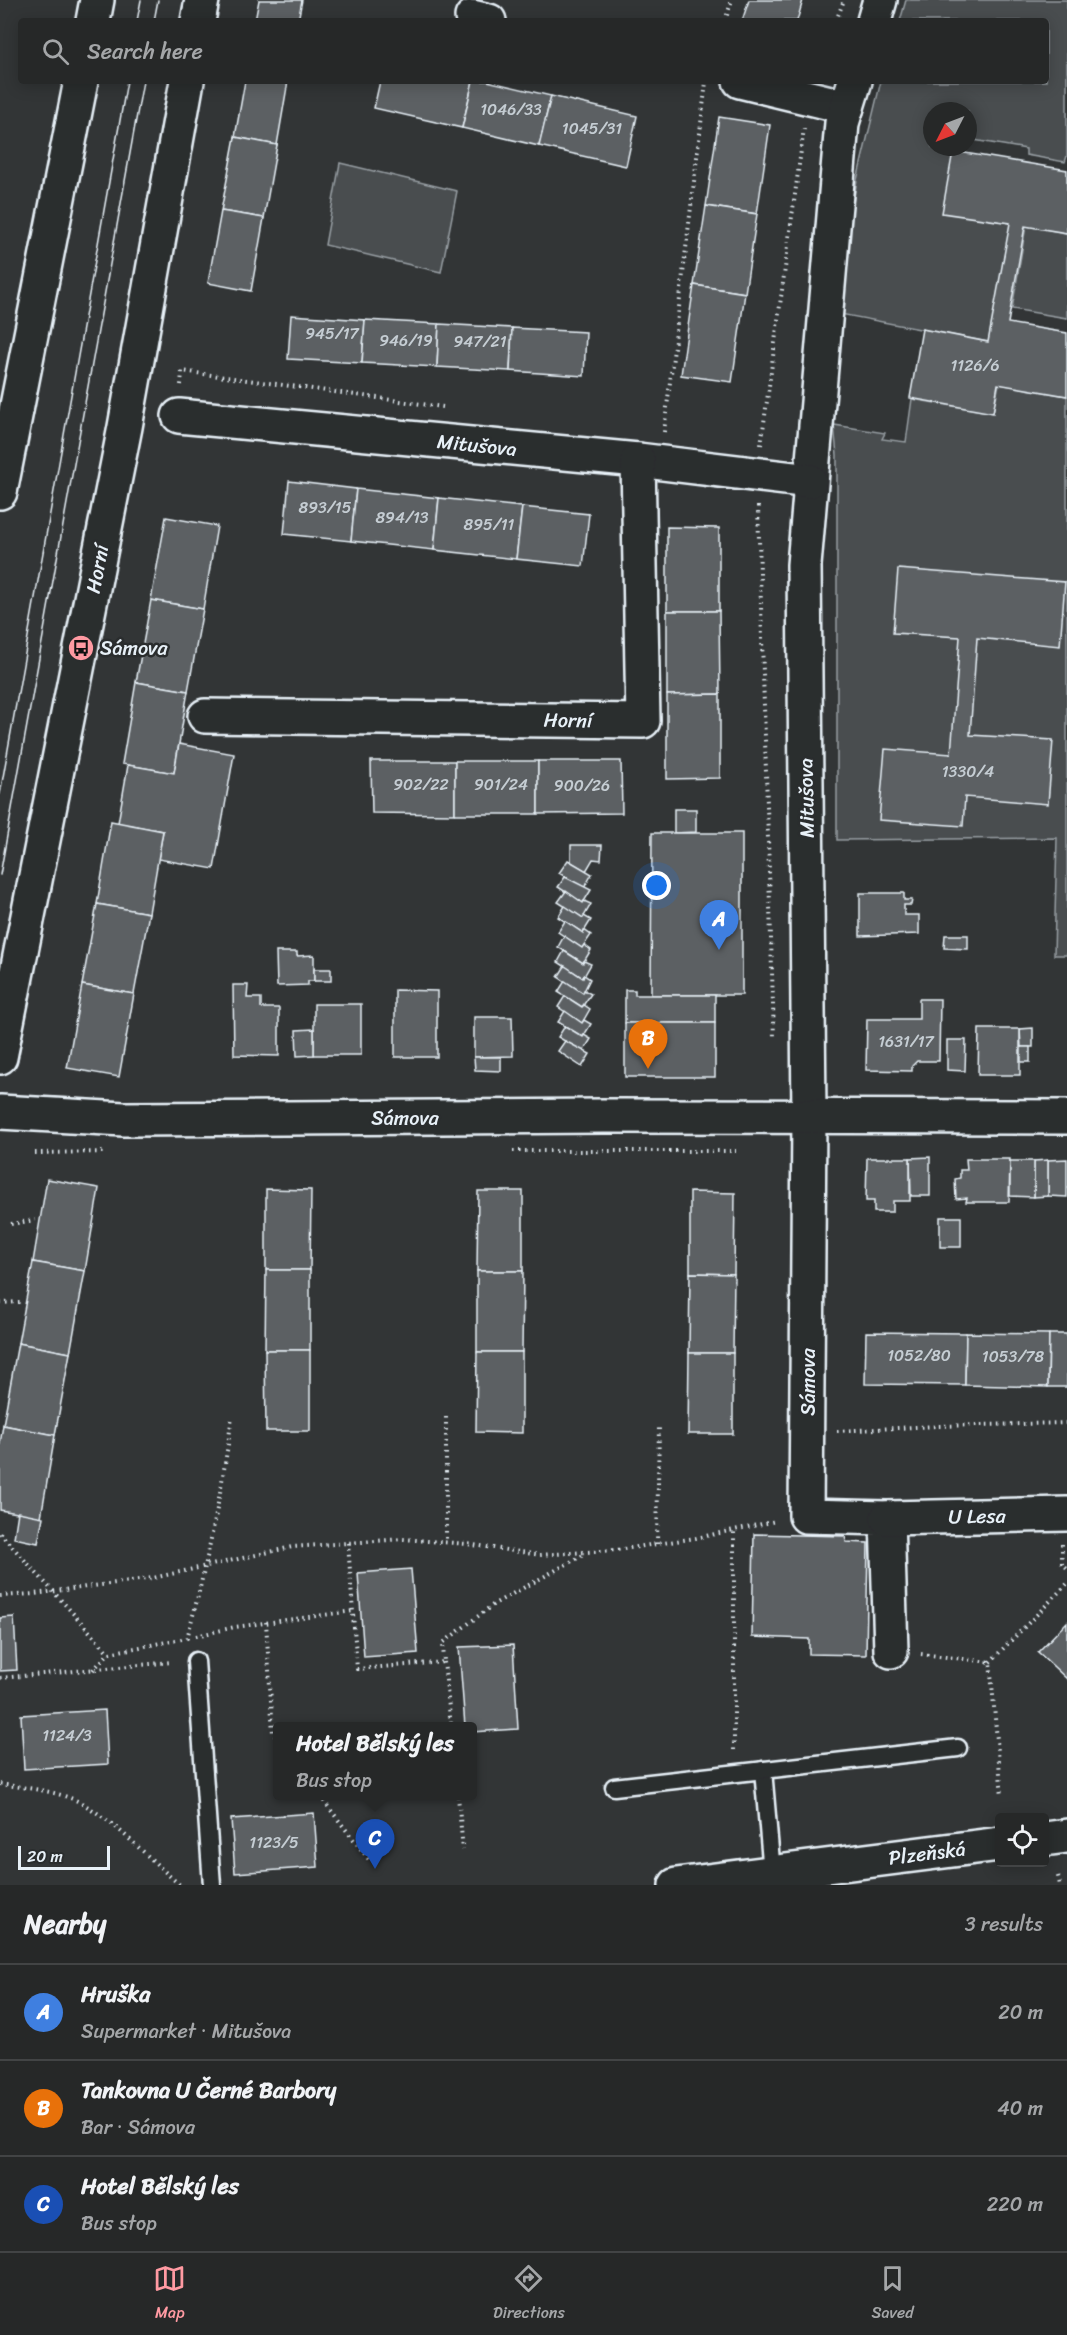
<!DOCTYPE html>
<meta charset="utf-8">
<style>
body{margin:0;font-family:Sriracha,sans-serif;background:#2e3030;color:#f1f3f6}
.controls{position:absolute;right:18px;bottom:18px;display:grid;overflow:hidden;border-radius:6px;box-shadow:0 3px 15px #0003}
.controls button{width:54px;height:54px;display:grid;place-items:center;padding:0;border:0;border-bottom:2px solid #424445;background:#262828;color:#f1f3f6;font:30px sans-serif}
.compass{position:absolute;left:923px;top:102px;width:54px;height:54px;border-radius:50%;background:#262828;box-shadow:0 3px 15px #0003;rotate:228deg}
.scale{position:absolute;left:18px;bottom:15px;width:92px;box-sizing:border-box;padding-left:6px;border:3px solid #e8f1f8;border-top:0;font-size:16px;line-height:21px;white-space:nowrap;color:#e8f1f8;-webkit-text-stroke:4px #2a2d2e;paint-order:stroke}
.you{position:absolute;left:657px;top:886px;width:21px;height:21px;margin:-15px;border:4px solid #fff;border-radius:50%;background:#1a73e8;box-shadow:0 0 0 9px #1a73e833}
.badge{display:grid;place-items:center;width:39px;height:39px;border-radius:50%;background:#ff9aa2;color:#fff;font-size:20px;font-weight:700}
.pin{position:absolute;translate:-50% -50px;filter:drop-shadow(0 2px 3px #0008)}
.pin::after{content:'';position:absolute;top:32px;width:21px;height:18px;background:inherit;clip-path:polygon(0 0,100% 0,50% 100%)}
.popup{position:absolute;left:273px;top:1722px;width:204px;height:78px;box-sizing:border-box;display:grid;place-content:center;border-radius:6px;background:#262828;filter:drop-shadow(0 2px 4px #0005);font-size:20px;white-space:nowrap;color:#a4a6a8}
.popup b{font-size:22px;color:#f1f3f6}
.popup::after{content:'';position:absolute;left:50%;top:100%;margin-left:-12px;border:12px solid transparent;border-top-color:#262828}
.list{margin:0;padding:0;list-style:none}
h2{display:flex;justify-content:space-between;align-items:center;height:78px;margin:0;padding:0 24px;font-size:26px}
h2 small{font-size:20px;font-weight:400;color:#a4a6a8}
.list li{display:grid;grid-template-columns:39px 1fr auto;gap:18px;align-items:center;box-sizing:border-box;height:96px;padding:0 24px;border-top:2px solid #424445}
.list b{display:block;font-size:22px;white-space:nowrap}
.list p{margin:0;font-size:20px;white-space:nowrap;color:#a4a6a8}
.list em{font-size:20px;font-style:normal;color:#a4a6a8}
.icon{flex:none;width:33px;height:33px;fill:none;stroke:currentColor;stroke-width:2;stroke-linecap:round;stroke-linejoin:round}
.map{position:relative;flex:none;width:1067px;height:1885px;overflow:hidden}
.search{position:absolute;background:#262828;box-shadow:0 3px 15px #0003;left:18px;right:18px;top:18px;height:66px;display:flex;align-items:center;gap:15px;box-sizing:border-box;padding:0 21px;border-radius:6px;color:#a4a6a8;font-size:22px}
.sheet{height:366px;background:#262828}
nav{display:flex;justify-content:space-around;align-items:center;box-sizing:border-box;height:84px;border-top:2px solid #424445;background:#262828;font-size:16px;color:#a4a6a8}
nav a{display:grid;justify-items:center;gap:3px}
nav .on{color:#ff9aa2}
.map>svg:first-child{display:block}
.green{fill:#494d4f;stroke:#989fa4;stroke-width:1.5}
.building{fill:#5c6063;stroke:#e8f1f8;stroke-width:1.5}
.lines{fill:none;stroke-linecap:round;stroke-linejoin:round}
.lane-casing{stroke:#e8f1f8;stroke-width:21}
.street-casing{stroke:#e8f1f8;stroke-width:38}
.primary-casing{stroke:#e8f1f8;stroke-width:38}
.path{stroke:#e8f1f8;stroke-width:4;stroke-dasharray:1.5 4.5;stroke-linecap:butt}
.lane{stroke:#2a2d2e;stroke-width:16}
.street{stroke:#2a2d2e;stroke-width:33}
.primary{stroke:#2a2d2e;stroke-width:33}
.tram{stroke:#e8f1f8;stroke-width:1.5}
.labels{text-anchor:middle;stroke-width:5;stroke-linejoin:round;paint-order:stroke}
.number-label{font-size:16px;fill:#c5cdd3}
.street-label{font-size:20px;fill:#e8f1f8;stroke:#2a2d2e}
.poi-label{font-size:20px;fill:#e8f1f8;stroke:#2a2d2e;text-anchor:start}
</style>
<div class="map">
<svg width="1067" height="1885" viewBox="0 0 1067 1885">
<rect width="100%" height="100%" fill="#323536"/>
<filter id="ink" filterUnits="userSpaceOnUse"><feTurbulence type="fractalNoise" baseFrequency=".0167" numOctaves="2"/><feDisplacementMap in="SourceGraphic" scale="12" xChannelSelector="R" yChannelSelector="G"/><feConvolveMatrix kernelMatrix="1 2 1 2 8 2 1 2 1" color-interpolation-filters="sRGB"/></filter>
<g filter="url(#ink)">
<g class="green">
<polygon points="906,0 1067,0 1067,156 1065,162 1026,155 1026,149 968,139 968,111 932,111 932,147 955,147 943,212 1011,223 989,342 840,314 849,228 857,180 881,81 1046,81 1046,21 900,21"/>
<polygon points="340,163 457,191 441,272 325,245"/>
<polygon points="1026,226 1067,233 1067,318 1012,309"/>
<polygon points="999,384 1067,396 1067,955 1054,955 1057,838 837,840 837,455 834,425 885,433 882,439 906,442 912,399 993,413"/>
</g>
<g class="building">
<polygon points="259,0 302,0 298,21 255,21"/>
<polygon points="749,0 803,0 797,21 742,21"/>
<polygon points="245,81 288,81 277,145 235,137"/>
<polygon points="380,81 473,81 462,128 374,108"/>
<polygon points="473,81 487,81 551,96 539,146 462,128"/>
<polygon points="551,96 637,116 626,166 539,146"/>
<polygon points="719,117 770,125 757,214 706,206"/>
<polygon points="235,137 277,145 264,218 221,211"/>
<polygon points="953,151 1067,170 1067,233 1025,226 1008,323 1067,333 1067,396 998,384 993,413 910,398 922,329 988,342 1010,223 942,213"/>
<polygon points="706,206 757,214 745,293 694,285"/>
<polygon points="221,211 264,218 251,291 208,283"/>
<polygon points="694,285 745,293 732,382 681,375"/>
<polygon points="291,315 365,320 362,363 288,359"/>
<polygon points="365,320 439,324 437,367 362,363"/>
<polygon points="439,324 512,328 510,371 437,367"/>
<polygon points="512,328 586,332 584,376 510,371"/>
<polygon points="289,481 356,489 351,541 284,534"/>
<polygon points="356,489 439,498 434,550 351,541"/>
<polygon points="439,498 522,507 516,559 434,550"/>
<polygon points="522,507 589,514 583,566 516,559"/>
<polygon points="166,517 217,526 203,609 151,600"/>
<polygon points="667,527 719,528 719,611 667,611"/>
<polygon points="898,569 1065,582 1060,646 977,638 970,735 1053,740 1048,804 965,797 963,826 879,820 885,749 951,754 960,637 893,633"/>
<polygon points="151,600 203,609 188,691 136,682"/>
<polygon points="667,611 719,611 720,694 667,695"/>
<polygon points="136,682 188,691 174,773 122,764"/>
<polygon points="720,694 720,778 667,779 667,695"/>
<polygon points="179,744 234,754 214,869 158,859 163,831 118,823 128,765 174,773"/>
<polygon points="371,761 455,761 455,814 372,813"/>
<rect x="455" y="761" width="83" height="53"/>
<polygon points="538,761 621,761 622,813 538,814"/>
<polygon points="674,809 696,809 696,832 674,833"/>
<polygon points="111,821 163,831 149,913 97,904"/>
<polygon points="652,833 742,833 742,995 651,995"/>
<polygon points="571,845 602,845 601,860 593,859 586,871 571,862"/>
<polygon points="568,860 592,874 584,888 559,873"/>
<polygon points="565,877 591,890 583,903 558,887"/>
<polygon points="566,891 583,903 584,901 591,904 583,918 558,902"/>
<polygon points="860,893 904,893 904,900 912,900 911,905 904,905 904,915 919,915 919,934 860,936"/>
<polygon points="97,904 149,913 134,994 82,985"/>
<polygon points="565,906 583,918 584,916 591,920 583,933 558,917"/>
<polygon points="565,921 583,933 584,930 591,935 582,948 558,932"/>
<polygon points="945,935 968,935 968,949 944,948"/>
<polygon points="564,936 582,948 584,945 591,950 583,963 558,947"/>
<polygon points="564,951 583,963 584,961 591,964 583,978 558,962"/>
<polygon points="276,952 297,952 297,956 314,955 314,981 308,981 308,985 277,986"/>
<polygon points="565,966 583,978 584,975 590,979 583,993 558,977"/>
<rect x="314" y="969" width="17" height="12"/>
<polygon points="565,981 583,993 584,990 591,994 582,1007 558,992"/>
<polygon points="82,985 134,994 119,1077 67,1068"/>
<polygon points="233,985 248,985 247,998 261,998 261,1008 279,1008 279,1056 234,1055"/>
<polygon points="395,990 437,991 437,1057 395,1057"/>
<polygon points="625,990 635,990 635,995 715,995 715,1023 625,1023"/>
<polygon points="565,996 582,1007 584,1005 590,1009 582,1023 558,1007"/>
<polygon points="919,999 940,999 939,1061 917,1061 912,1066 912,1071 866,1070 867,1019 919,1019"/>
<rect x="314" y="1004" width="47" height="51"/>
<polygon points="565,1011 582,1023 584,1020 591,1024 583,1037 558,1022"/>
<polygon points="474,1017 512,1017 513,1056 474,1057"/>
<rect x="625" y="1023" width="90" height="54"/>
<polygon points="565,1026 583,1037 584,1035 591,1039 583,1052 558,1037"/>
<polygon points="1033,1028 1033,1047 1021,1047 1020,1029"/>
<polygon points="314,1029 314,1055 297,1056 296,1030"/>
<polygon points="979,1029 1020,1029 1020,1075 978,1075"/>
<polygon points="947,1040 966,1040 965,1071 947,1070"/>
<polygon points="565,1041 590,1054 582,1067 558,1051"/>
<rect x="1021" y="1047" width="9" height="15"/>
<polygon points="474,1057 501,1057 501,1071 475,1070"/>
<polygon points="930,1157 930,1196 911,1196 910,1158"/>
<polygon points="867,1158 910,1158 910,1201 893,1201 893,1212 874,1212 874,1201 866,1201"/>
<polygon points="966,1159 1010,1159 1009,1202 966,1202 967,1198 956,1199 955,1179 960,1178 960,1170 967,1170"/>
<polygon points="1067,1159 1067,1197 1048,1196 1048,1160"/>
<polygon points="1048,1160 1048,1196 1034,1197 1034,1161"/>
<polygon points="1010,1161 1034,1161 1034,1197 1010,1196"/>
<polygon points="47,1179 99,1188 85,1271 33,1262"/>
<polygon points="266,1189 311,1190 310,1270 266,1270"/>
<polygon points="478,1191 523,1191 523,1271 477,1271"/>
<polygon points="690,1192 735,1193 734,1274 690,1273"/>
<rect x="940" y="1217" width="21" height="30"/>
<polygon points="33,1262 85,1271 70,1353 18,1343"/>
<polygon points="266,1270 310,1270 310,1350 265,1350"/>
<polygon points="477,1271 523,1271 522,1352 477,1352"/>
<polygon points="690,1273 734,1274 733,1353 689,1353"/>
<polygon points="866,1332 966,1333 965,1385 865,1384"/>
<polygon points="966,1333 1049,1334 1048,1387 965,1385"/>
<polygon points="1049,1334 1067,1334 1067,1387 1048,1387"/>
<polygon points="18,1343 70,1353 55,1435 3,1425"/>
<polygon points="265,1350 310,1350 310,1431 266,1431"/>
<polygon points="477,1352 522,1352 522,1433 476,1432"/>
<polygon points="689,1353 733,1353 733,1434 688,1434"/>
<polygon points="3,1425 55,1435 41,1517 0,1510 0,1444"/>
<polygon points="18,1512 43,1517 38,1543 14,1538"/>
<polygon points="754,1534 845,1536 846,1542 868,1543 866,1655 809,1654 809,1639 752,1637"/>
<polygon points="411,1569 418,1653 364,1657 358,1573"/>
<polygon points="14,1617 17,1670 0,1671 0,1618"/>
<polygon points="1067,1622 1067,1679 1038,1652"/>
<polygon points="513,1645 518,1729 472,1732 472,1726 465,1726 459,1647"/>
<polygon points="105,1710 108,1764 24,1769 21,1715"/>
<polygon points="314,1813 318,1867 235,1873 231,1819"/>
</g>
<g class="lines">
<g class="lane-casing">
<g id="lane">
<polyline points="196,1661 212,1885"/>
<polyline points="763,1770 772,1873"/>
<polyline points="614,1787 958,1748"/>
</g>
</g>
<g class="street-casing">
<g id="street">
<polyline points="472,17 489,21"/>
<polyline points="93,21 97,0"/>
<polyline points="198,21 202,0"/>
<polyline points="874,21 880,0"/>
<polyline points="740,81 847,107"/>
<polyline points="855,81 842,123 804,565 809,1116 806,1516 887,1518 891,1651"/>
<polyline points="179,416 638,460 810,481"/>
<polyline points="0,492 81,81"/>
<polyline points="205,716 643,721 638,460"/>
<polyline points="0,1057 125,427 187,81"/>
<polyline points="0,1112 124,1119 604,1116 1067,1117"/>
<polyline points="887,1518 1067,1514"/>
</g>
</g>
<g class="primary-casing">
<g id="primary">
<polyline points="1044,1839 1067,1836"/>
<polyline points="676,1885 1000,1844"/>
</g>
</g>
<g class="path">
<polyline points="725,21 732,0"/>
<polyline points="836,21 844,0"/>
<polyline points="181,385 182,371 443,407"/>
<polyline points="664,432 706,82"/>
<polyline points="761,445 804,128"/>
<polyline points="758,506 774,1038"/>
<polyline points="513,1151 736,1151"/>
<polyline points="35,1153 106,1152"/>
<polyline points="11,1224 35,1220"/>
<polyline points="0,1303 20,1302"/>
<polyline points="446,1417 446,1542"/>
<polyline points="837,1431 936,1426 1067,1423"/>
<polyline points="0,1533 109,1653"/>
<polyline points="348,1543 357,1669 444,1662 443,1643 494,1604 585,1554"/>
<polyline points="657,1544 659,1426"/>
<polyline points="1062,1544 1062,1563 1067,1568"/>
<polyline points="0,1596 34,1594 153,1578 292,1547 403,1539 467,1544 540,1555 617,1550 696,1538 776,1521"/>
<polyline points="266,1622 273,1733 278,1739"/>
<polyline points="196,1636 235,1627 353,1611"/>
<polyline points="921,1654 990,1662 1002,1796"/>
<polyline points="444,1662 451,1726"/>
<polyline points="990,1662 1067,1584"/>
<path d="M93 1670 109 1653 187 1638C207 1565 222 1491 232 1416"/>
<polyline points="0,1678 172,1662"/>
<polyline points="734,1750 734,1529"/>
<path d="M0 1784C26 1788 62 1791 85 1805 120 1826 149 1859 180 1885"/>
<polyline points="320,1796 370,1861"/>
<polyline points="458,1796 463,1850"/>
<polyline points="1058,1876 1060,1885"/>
</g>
<use href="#lane" class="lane"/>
<use href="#street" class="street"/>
<use href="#primary" class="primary"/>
<g class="tram">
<polyline points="137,21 141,0"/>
<polyline points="154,21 158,0"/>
<polyline points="0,794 127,81"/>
<polyline points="0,875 143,81"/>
</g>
</g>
</g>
<defs>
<g id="bus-disc" transform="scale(1.35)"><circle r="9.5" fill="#ff9aa2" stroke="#2a2d2e"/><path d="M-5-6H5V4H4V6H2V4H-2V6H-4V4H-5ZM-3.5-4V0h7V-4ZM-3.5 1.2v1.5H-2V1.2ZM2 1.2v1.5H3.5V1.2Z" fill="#111"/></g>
</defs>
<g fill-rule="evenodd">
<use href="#bus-disc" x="81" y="648"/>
</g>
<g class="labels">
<g class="number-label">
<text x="511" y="115">1046/33</text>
<text x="592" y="134">1045/31</text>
<text x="332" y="339">945/17</text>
<text x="406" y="346">946/19</text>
<text x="480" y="347">947/21</text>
<text x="975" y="371">1126/6</text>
<text x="325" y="513">893/15</text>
<text x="402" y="523">894/13</text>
<text x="489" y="530">895/11</text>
<text x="968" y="777">1330/4</text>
<text x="421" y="790">902/22</text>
<text x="501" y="790">901/24</text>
<text x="582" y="791">900/26</text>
<text x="906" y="1047">1631/17</text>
<text x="919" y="1361">1052/80</text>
<text x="1013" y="1362">1053/78</text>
<text x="67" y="1741">1124/3</text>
<text x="274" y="1848">1123/5</text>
</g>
<g class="street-label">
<text transform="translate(477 445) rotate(6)" y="7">Mitušova</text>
<text transform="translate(97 569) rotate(-79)" y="7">Horní</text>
<text transform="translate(568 720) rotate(1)" y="7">Horní</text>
<text transform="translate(806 798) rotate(-91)" y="7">Mitušova</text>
<text x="405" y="1125">Sámova</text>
<text transform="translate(808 1382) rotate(-90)" y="7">Sámova</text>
<text transform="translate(977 1516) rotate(-1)" y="7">U Lesa</text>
<text transform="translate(927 1853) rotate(-7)" y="7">Plzeňská</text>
</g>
<g class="poi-label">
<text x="100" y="655">Sámova</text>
</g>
</g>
</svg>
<div class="controls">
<button><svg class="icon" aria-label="locate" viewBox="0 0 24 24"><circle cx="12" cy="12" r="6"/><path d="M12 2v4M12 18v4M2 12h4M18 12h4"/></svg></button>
</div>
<svg class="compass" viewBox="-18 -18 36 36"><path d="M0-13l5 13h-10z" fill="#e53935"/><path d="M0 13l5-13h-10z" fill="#a4a6a8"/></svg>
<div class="scale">20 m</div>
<div class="you"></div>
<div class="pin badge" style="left:719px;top:950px;background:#3f7fe0">A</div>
<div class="pin badge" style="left:648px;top:1069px;background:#e8710a">B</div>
<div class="pin badge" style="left:375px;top:1869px;background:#1a4fb4">C</div>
<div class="popup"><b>Hotel Bělský les</b>Bus stop</div>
<div class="search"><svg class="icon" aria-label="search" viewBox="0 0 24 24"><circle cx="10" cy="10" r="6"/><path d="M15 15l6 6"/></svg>Search here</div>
</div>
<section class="sheet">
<h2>Nearby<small>3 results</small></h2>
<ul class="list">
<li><span class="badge" style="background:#3f7fe0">A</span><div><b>Hruška</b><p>Supermarket · Mitušova</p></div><em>20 m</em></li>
<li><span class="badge" style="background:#e8710a">B</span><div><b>Tankovna U Černé Barbory</b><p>Bar · Sámova</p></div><em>40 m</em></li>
<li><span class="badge" style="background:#1a4fb4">C</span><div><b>Hotel Bělský les</b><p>Bus stop</p></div><em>220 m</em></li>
</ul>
</section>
<nav>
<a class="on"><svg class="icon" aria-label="map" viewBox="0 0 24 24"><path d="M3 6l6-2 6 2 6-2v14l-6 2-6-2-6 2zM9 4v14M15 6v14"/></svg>Map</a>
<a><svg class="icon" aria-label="directions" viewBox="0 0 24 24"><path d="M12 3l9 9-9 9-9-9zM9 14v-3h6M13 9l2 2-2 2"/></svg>Directions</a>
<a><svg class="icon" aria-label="saved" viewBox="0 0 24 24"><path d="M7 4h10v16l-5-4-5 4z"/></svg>Saved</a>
</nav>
